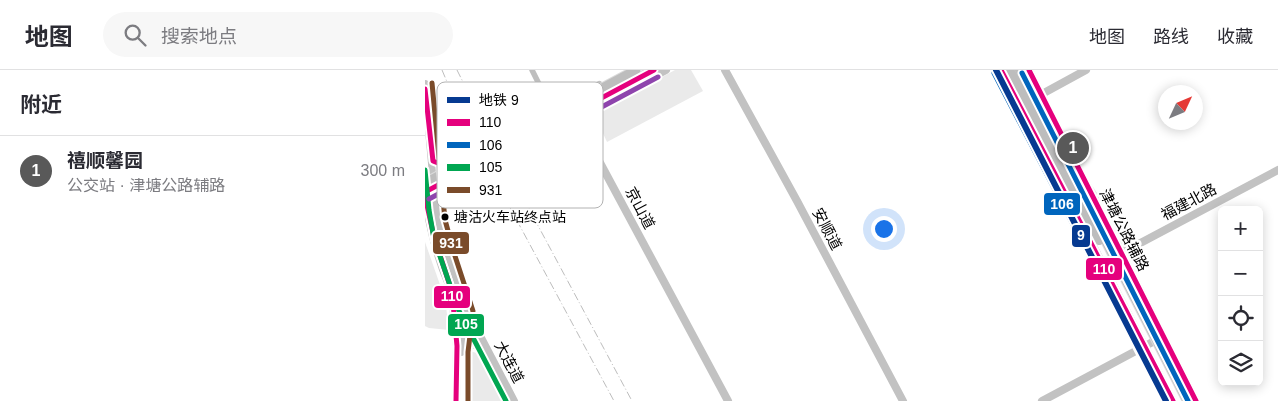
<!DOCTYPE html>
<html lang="zh">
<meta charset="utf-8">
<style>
body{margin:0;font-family:Helvetica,"Noto Sans SC",sans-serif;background:#f7f7f7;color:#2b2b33}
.controls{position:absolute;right:15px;bottom:15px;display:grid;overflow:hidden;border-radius:8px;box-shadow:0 2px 12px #0003}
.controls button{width:45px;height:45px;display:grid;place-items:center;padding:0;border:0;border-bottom:1px solid #e1e1e2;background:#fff;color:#2b2b33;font:25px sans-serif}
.compass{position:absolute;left:733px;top:15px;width:45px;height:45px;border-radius:50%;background:#fff;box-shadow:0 2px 12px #0003;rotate:46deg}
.you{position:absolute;left:458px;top:158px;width:18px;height:18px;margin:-12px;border:4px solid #fff;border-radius:50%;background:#1a73e8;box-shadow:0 0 0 8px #1a73e833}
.badge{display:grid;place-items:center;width:32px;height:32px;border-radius:50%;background:#595959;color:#fff;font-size:16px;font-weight:700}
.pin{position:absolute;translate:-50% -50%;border:2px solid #fff;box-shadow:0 1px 5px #0006}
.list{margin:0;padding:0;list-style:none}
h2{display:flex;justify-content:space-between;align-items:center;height:65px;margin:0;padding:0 20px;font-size:21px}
h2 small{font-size:16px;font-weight:400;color:#7c7c81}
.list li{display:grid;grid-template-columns:32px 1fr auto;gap:15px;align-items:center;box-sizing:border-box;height:70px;padding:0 20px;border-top:1px solid #e1e1e2}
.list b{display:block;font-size:19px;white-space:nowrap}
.list p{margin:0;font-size:16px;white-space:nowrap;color:#7c7c81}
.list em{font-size:16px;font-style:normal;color:#7c7c81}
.icon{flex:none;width:28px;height:28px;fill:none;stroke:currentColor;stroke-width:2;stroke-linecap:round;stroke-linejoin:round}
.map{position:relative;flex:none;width:853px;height:331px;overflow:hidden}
header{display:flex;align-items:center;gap:30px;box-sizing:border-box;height:70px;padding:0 25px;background:#fff;border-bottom:1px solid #e1e1e2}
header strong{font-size:24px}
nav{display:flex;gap:28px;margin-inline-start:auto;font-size:18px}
.search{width:350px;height:45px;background:#f7f7f7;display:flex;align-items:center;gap:12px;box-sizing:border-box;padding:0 18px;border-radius:28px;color:#7c7c81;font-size:19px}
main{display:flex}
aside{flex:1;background:#fff}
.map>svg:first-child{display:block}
.green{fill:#eaeaea}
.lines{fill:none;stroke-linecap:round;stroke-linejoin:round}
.highway-casing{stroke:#dbdbdb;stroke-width:12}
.street{stroke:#bebebe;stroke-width:5.5}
.secondary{stroke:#c2c2c2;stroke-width:8}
.highway{stroke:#bdbdbd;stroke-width:10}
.rail{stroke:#bdbdbd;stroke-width:1;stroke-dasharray:8 2.5 1 2.5;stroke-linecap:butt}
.primary-bridge-casing{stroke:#dbdbdb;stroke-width:11;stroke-linecap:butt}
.highway-bridge-casing{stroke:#dbdbdb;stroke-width:12;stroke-linecap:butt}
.primary-bridge{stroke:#bdbdbd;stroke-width:9}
.highway-bridge{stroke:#bdbdbd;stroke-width:10}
.bus-1-casing{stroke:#fff;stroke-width:9}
.bus-2-casing{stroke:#fff;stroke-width:9}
.bus-3-casing{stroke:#fff;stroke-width:9}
.bus-4-casing{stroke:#fff;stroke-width:9}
.bus-5-casing{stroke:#fff;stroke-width:9}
.bus-1{stroke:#e5007d;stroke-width:5}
.bus-2{stroke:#0065bd;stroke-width:5}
.bus-3{stroke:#00a651;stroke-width:5}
.bus-4{stroke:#7a4b2a;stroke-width:5}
.bus-5{stroke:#8e44ad;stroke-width:5}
.metro-1-casing{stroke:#fff;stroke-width:10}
.metro-1{stroke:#063a91;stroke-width:6}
.bus-dot{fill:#000;stroke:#fff;stroke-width:2}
.labels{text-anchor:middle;stroke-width:5;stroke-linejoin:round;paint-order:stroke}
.bus-label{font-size:14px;fill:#000;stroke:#fff;text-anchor:start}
.street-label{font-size:15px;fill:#000;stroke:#fff}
.key{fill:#fff;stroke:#b2b2b2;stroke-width:1}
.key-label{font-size:14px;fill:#000}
.line-badge{stroke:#fff;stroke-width:2}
.badge-label{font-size:14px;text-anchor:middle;font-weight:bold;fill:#fff}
</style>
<header>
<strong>地图</strong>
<div class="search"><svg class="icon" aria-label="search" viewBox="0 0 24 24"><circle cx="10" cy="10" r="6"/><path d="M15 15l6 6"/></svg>搜索地点</div>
<nav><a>地图</a><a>路线</a><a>收藏</a></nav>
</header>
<main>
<aside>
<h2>附近<small></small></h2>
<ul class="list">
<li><span class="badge">1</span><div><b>禧顺馨园</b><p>公交站 · 津塘公路辅路</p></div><em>300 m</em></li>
</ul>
</aside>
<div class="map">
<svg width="853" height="331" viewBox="0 0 853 331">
<rect width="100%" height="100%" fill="#fff"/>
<g class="green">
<polygon points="250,0 266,0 278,21 182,72 169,44"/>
<polygon points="0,172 20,229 24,260 4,258 0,256"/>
<polygon points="44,281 52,283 78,331 41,331 42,288 40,284"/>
</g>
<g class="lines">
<g class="highway-casing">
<g id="highway">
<polyline points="584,0 648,120"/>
<polyline points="595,0 654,117"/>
<polyline points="655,108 668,128"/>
<polyline points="640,114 651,141"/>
</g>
</g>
<polyline class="street" points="107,0 127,40"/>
<g class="secondary">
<polyline points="300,0 372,131 478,331"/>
<polyline points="576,0 639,120"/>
<polyline points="604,0 659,111"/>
<polyline points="0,14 11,139 16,167 41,239 89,331"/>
<polyline points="174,15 127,40 136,56 241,0"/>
<polyline points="617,24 661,0"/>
<polyline points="151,48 303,331"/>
<polyline points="666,123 771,331"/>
<path d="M0 126C6 167 19 211 40 247"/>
<polyline points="648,137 748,331"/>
<polyline points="692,173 699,179 706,178 853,100"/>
<polyline points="27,229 32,276 31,331"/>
<polyline points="36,281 40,276 45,274 51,275 59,282"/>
<polyline points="36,282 41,243"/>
<polyline points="617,331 737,267"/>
</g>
<use href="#highway" class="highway"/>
<g class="rail">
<polyline points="17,0 39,52 189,331"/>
<polyline points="32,0 65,66 207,331"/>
</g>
<g class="primary-bridge-casing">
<g id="primary-bridge">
<polyline points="0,113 211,0"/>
<polyline points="0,122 229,0"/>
</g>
</g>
<g class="highway-bridge-casing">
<g id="highway-bridge">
<polyline points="654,117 763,331"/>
<polyline points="648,120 674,170"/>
</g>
</g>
<use href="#primary-bridge" class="primary-bridge"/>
<use href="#highway-bridge" class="highway-bridge"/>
<g class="bus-1-casing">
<g id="bus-1">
<polyline points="576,0 748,331"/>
<polyline points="604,0 771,331"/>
<polyline points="0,19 8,91 13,93"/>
<polyline points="0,122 229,0"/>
<polyline points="0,126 9,167 27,222 32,276 31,331"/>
</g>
</g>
<g class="bus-2-casing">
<g id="bus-2">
<polyline points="569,3 740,331"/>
<polyline points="597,3 763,331"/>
</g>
</g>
<g class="bus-3-casing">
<polyline id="bus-3" points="0,100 4,140 9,169 34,241 81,331"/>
</g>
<g class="bus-4-casing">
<polyline id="bus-4" points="7,13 20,150 30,186 48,241 43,282 43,331"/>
</g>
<g class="bus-5-casing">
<polyline id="bus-5" points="4,129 233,7"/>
</g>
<use href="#bus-1" class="bus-1"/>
<use href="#bus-2" class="bus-2"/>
<use href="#bus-3" class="bus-3"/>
<use href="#bus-4" class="bus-4"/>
<use href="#bus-5" class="bus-5"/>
<g class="metro-1-casing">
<polyline id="metro-1" points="571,0 741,331"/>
</g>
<use href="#metro-1" class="metro-1"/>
</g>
<circle class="bus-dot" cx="20" cy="147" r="4.5"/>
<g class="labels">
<g class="bus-label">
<text x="29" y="152">塘沽火车站终点站</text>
</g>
<g class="street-label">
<text transform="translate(764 132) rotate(-28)" y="5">福建北路</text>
<text transform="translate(215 138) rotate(62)" y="5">京山道</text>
<text transform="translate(402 159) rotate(62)" y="5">安顺道</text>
<text transform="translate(699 160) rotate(63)" y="5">津塘公路辅路</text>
<text transform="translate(84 292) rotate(62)" y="5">大连道</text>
</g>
</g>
<rect x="12" y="12" width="166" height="126" rx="8" class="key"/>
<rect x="22" y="27" width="23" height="6" fill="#063a91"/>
<rect x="22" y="49" width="23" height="7" fill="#e5007d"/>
<rect x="22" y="72" width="23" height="6" fill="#0065bd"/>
<rect x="22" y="94" width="23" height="7" fill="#00a651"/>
<rect x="22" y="117" width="23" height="6" fill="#7a4b2a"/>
<g class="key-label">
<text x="54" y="35">地铁 9</text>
<text x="54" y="57">110</text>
<text x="54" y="80">106</text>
<text x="54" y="102">105</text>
<text x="54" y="125">931</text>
</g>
<g class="line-badge">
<rect x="618" y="122" width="38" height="24" rx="5" fill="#0065bd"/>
<rect x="646" y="154" width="20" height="24" rx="5" fill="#063a91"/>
<rect x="7" y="161" width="38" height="24" rx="5" fill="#7a4b2a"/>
<rect x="660" y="187" width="38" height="24" rx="5" fill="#e5007d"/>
<rect x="8" y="215" width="38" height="24" rx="5" fill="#e5007d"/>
<rect x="22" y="243" width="38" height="24" rx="5" fill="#00a651"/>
</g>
<g class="badge-label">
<text x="637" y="139">106</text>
<text x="656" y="170">9</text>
<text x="26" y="178">931</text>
<text x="679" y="204">110</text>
<text x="27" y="231">110</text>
<text x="41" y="259">105</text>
</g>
</svg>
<div class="controls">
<button>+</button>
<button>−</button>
<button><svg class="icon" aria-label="locate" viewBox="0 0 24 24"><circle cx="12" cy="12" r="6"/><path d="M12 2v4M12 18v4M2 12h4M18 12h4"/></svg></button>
<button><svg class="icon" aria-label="layers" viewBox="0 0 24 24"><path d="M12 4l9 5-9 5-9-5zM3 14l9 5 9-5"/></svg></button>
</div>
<svg class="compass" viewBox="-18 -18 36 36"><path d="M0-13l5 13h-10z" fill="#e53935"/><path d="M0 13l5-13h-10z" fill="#7c7c81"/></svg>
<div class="you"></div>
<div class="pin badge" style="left:648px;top:78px">1</div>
</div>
</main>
